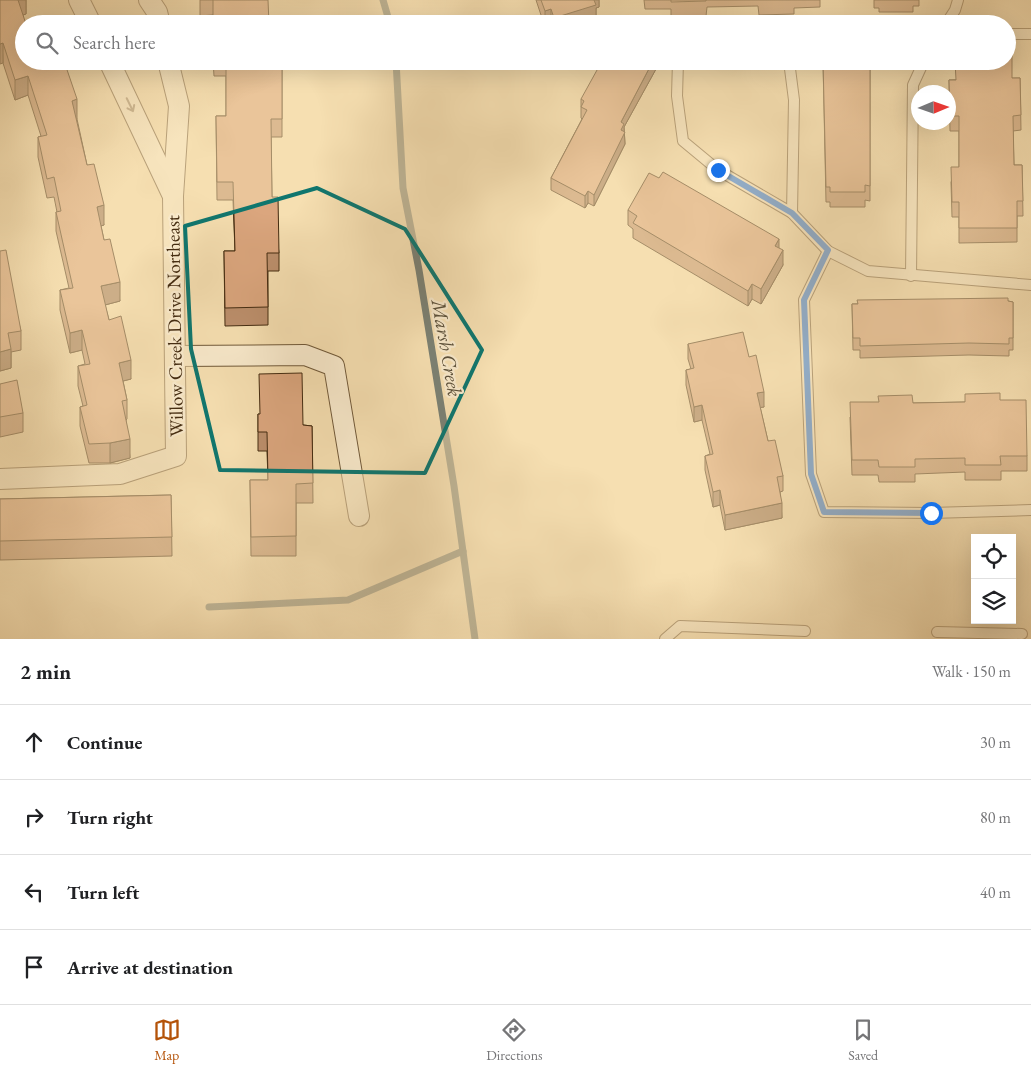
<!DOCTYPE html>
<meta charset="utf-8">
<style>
body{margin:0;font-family:"EB Garamond",serif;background:#f2f2f2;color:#202124}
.controls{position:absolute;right:15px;bottom:15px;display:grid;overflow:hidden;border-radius:0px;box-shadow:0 5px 20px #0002}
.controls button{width:45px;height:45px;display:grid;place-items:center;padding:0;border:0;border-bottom:1px solid #e0e0e0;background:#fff;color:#202124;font:25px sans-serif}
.compass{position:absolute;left:911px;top:85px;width:45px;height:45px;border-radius:50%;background:#fff;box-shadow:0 5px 20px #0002;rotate:88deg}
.stop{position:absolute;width:15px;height:15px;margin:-11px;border:4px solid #1a73e8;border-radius:50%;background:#fff}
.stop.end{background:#1a73e8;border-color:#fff;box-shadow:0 1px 5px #0008}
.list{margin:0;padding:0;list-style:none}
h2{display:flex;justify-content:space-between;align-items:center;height:65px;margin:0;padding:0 20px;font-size:21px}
h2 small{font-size:16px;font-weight:400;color:#757577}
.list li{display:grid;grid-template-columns:32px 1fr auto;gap:15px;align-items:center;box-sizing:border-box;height:75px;padding:0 20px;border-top:1px solid #e0e0e0}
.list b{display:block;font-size:19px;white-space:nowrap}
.list em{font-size:16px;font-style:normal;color:#757577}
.icon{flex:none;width:28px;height:28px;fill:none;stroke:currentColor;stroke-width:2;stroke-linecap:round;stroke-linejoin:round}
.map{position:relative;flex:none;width:1031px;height:639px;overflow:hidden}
.search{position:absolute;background:#fff;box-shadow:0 5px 20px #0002;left:15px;right:15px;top:15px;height:55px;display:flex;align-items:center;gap:12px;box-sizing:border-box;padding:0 18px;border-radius:28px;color:#757577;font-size:19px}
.sheet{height:365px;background:#fff}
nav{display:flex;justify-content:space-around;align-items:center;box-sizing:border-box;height:70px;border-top:1px solid #e0e0e0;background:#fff;font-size:14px;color:#757577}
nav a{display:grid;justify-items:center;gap:2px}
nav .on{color:#b45309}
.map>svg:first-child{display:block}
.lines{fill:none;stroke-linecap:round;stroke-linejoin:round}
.stream{stroke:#7b8174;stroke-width:7}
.lane-casing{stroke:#705939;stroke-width:12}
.street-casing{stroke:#705939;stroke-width:22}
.lane{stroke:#f9eacc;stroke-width:10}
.street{stroke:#f9eacc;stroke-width:20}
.wall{fill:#bc8f6c;stroke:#442c11}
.shaded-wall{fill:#997458;stroke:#442c11}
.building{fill:#dba67e;stroke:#442c11}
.oneway{stroke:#9e8b6e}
.route{stroke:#1a73e8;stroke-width:6}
.marked{fill:none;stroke:#0f766e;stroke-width:4;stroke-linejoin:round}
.labels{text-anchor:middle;stroke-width:4.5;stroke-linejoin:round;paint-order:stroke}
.street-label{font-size:19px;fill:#442c11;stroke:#f9eacc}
.water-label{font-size:20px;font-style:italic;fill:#5b503a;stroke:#f9eacc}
</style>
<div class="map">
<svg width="1031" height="639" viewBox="0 0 1031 639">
<rect width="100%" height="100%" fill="#f6dfb1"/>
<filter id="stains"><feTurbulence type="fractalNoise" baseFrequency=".004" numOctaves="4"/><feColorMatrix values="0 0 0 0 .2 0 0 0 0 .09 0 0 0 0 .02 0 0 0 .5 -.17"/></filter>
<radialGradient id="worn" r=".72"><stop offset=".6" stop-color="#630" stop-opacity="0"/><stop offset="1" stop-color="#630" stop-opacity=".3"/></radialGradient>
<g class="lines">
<g class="stream">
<polyline points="383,0 390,24"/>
<polyline points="396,61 403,188 419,270 454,486 475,639"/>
<polyline points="209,607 348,600 463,551"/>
</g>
<g class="lane-casing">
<g id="lane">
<polyline points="946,24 955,10 958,0"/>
<polyline points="1007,34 1031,34"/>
<polyline points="678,61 677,96 683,141 718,170 792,213 828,251 868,271 1031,285"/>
<polyline points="789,61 794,100 792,213"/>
<polyline points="828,251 804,300 811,474 824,512 931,513 1031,510"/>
<polyline points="911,276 913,85 924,61"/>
<polyline points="937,632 1022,634"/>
<polyline points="665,639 680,626 805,631"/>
</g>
</g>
<g class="street-casing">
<g id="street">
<polyline points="79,0 91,24"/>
<polyline points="149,0 157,12 160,24"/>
<polyline points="109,61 172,194"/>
<polyline points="175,356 305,355 334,366 359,516"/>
<polyline points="0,479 120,474 176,456 173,196 179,106 168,61"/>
</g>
</g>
<use href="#lane" class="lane"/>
<use href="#street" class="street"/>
</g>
<g class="wall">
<polygon points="0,0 26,0 26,14 23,14 24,24 77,119 87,165 104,225 101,226 104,240 120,301 105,305 109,320 131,379 123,381 127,400 127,419 126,420 130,458 110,463 89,463 80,426 80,407 83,406 78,386 78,366 85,364 82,350 70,353 60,310 60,290 69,288 56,231 56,212 57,212 54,197 47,198 38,157 38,137 41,136 28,95 15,100 3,63"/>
<polygon points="200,0 268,0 212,15 200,16"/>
<polygon points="536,0 599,0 599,7 596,8 596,20 583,24 544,24"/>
<polygon points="644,0 820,0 820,7 794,8 794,14 759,15 758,6 707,7 706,16 671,17 671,9 645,9"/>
<polygon points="874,0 919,0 919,6 913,6 913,12 879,12 879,8 874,8"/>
<polygon points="213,61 282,61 282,137 271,137 272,197 279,253 279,271 268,271 268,325 225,326 224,251 235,251 233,200 217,200 216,116 226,116 226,76 214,76"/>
<polygon points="656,61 656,69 624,127 625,144 594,206 588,203 585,208 551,190 551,178 582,119 581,118 581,99"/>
<polygon points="823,61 870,61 870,201 865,200 865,207 830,207 830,202 826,202"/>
<polygon points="1020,78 1021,130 1013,131 1014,165 1022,165 1023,216 1017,216 1017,242 959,243 959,217 952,217 951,182 959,167 959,131 950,131 949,80"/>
<polygon points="628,210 779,248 783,265 761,304 752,299 748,306 633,238 633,229 628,225"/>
<polygon points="0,251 21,331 21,350 11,352 11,368 0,371"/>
<polygon points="1008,301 1013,302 1013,350 1009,350 1009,356 969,355 860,358 860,350 853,350 852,304"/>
<polygon points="688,344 749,357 764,407 760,407 768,441 783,476 783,491 780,492 782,518 725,530 720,505 713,507 705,470 705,456 710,454 702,420 694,422 686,385 686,370 691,369 688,359"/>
<polygon points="0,384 23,413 23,432 0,437"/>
<polygon points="1000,400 1027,456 1027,471 1001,471 1001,480 965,480 965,472 915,474 915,482 879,482 878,475 852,475 850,417 913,403 965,402"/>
<polygon points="258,414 303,425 312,426 313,503 296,503 296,556 251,556 250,480 268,480 267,451 258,451"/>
<polygon points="171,495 172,556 0,560 0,499"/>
</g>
<g class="shaded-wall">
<polygon points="17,0 26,0 26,14 17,17"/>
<polygon points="592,0 599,0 599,7 596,8 596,20 583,24 554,24 554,18"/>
<polygon points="551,9 551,24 545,24 545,11"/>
<polygon points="3,43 3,63 0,64 0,44"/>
<polygon points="653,61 656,61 656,69 624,127 625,144 594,206 594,195 621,122"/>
<polygon points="28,76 28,95 15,100 15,80"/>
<polygon points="77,99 77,119 72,120 72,101"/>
<polygon points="588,191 588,203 585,208 585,196"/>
<polygon points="104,205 104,225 97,227 97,207"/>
<polygon points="779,239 779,254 775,246"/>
<polygon points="783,250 783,265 761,304 761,289"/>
<polygon points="120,282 120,301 101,306 101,286"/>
<polygon points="752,284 752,299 748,306 748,291"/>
<polygon points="82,330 82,350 70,353 70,333"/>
<polygon points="11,349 11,368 0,371 0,352"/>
<polygon points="131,360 131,379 119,382 119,363"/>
<polygon points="764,392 764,407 757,408 757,393"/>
<polygon points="702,405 702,420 694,422 694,407"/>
<polygon points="130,439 130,458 110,463 110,443"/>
<polygon points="720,490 720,505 713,507 713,492"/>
<polygon points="782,503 782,518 725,530 725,515"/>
</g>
<g class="building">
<polygon points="0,0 18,0 26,24 24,24 24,61 52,61 52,63 58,61 64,61 77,99 72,101 87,165 94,164 104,205 97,207 104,240 110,239 120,282 101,286 109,320 121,316 131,360 119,363 127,400 122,401 130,439 110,443 89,444 80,407 87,405 78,366 90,364 82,330 70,333 60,290 73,288 56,212 61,211 54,177 47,179 38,137 47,135 28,76 15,80 3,43 0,44"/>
<polygon points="213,0 268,0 269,24 213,24"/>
<polygon points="541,0 594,0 596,5 554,18 551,9 545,11"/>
<polygon points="671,0 706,0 706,1 671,2"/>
<polygon points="1007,51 1012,51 1012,78 1020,78 1021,115 1013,116 1014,165 1022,165 1023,201 1017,201 1017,228 959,228 959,202 952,202 951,167 959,167 959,116 950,116 949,80 956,80 955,61 1007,61"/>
<polygon points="226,61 282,61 282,119 271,119 272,197 278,197 279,253 267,253 268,307 225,308 224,251 235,251 233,182 217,182 216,116 226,116"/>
<polygon points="602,61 653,61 621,122 624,124 621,130 625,132 594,195 588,191 585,196 551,178 587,110 581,107 584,101 581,99"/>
<polygon points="823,61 870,61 870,186 865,185 865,192 830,192 830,187 826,187"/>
<polygon points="663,172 779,239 775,246 783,250 761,289 752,284 748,291 633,223 637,216 628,210 649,173 659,178"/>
<polygon points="6,250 21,331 8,333 11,349 0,352 0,251"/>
<polygon points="1008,298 1008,301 1013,302 1013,338 1009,338 1009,344 969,343 860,346 860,338 853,338 852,304 858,304 857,300"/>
<polygon points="743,332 749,357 756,355 764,392 757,393 768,441 775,440 783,476 777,477 782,503 725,515 720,490 713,492 705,456 713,454 702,405 694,407 686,370 694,368 688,344"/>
<polygon points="302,373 303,425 312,426 313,483 296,484 296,536 251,537 250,480 268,480 267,432 258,432 258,414 260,414 259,374"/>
<polygon points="17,380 23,413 0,417 0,384"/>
<polygon points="1000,393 1000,400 1026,400 1027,456 1000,456 1001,465 965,465 965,458 915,459 915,467 879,467 878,460 852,460 850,402 879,402 878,396 912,395 913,403 965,402 965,394"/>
<polygon points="171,495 172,537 0,541 0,499"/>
</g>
<defs><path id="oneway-shaft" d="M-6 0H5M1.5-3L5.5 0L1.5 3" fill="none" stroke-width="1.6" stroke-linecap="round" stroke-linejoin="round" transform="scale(1.25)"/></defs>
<use class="oneway" href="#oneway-shaft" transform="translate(130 105) rotate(64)"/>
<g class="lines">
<polyline class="route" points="718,170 792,213 828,250 804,300 811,474 824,512 931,513"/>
</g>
<path d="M0 0H1031V639H0ZM317 188 405 229 482 350 425 473 220 470 191 349 185 226Z" fill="#f6dfb1" fill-opacity=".55" fill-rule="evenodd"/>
<path class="marked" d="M317 188 405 229 482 350 425 473 220 470 191 349 185 226Z"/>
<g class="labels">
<g class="street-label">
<text transform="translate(174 326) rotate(-91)" y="7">Willow Creek Drive Northeast</text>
</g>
<g class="water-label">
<text transform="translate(447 348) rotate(80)" y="7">Marsh Creek</text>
</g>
</g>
<rect width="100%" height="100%" filter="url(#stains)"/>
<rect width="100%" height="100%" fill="url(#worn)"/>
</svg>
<div class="controls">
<button><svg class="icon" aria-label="locate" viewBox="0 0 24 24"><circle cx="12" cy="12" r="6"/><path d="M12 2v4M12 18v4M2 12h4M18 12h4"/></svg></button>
<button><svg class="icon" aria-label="layers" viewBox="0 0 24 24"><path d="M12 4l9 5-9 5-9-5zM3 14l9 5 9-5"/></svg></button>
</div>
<svg class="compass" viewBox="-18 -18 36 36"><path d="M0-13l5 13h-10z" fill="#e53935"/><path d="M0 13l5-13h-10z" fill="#757577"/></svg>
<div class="stop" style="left:931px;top:513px"></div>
<div class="stop end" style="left:718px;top:170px"></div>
<div class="search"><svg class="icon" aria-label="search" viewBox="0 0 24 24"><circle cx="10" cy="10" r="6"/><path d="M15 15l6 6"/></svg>Search here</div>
</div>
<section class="sheet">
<h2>2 min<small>Walk · 150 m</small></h2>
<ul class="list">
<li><svg class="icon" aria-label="ahead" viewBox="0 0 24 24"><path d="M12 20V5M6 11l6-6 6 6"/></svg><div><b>Continue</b></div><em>30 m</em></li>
<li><svg class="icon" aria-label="right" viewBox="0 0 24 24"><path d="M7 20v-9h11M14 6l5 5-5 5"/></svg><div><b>Turn right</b></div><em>80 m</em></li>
<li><svg class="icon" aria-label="left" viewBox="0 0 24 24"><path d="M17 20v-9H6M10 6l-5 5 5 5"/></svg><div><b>Turn left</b></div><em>40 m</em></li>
<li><svg class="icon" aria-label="arrive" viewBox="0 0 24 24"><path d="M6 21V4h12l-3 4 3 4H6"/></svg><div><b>Arrive at destination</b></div></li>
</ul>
</section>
<nav>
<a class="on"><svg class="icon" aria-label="map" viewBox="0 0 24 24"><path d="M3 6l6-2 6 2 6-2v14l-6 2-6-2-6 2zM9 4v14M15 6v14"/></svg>Map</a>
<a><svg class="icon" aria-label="directions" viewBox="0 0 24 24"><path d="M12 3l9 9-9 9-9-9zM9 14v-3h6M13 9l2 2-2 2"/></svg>Directions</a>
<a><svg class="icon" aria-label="saved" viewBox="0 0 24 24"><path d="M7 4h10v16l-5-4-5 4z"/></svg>Saved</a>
</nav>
